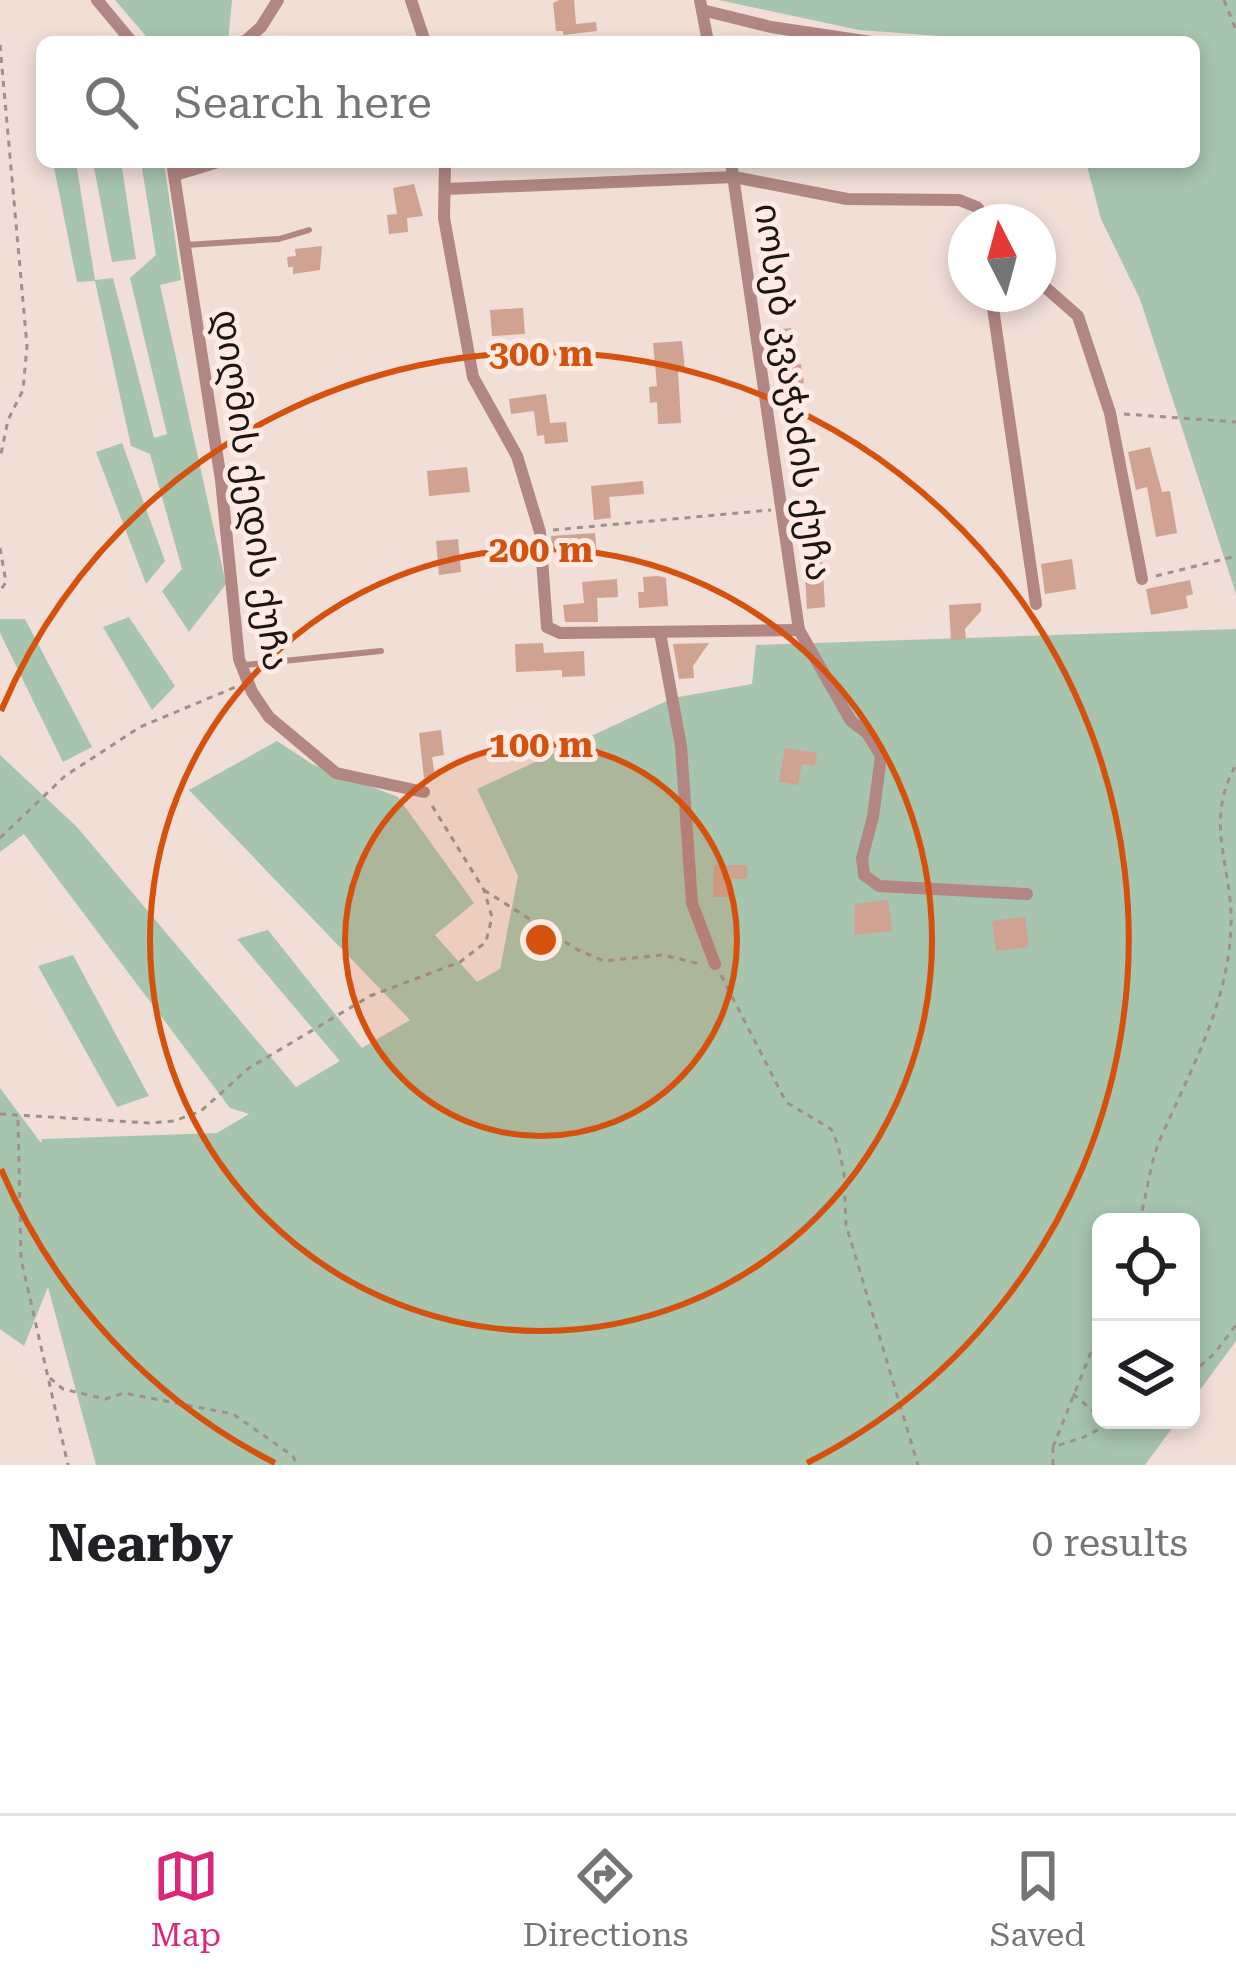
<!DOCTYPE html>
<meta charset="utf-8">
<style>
body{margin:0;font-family:"Roboto Serif","Noto Sans Georgian",serif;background:#f6f6f6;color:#202124}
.controls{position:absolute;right:36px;bottom:36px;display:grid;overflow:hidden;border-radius:18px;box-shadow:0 6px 18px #0003}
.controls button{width:108px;height:108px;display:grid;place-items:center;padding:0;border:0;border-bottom:3px solid #e0e0e0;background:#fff;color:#202124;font:60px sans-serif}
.compass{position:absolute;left:948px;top:204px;width:108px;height:108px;border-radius:50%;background:#fff;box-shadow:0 6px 18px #0003;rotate:354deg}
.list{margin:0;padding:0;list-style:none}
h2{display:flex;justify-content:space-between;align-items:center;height:156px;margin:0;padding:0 48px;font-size:51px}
h2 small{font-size:39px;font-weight:400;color:#757577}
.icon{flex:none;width:66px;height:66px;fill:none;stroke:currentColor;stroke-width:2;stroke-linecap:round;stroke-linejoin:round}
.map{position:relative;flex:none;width:1236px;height:1465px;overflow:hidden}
.search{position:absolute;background:#fff;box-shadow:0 6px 18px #0003;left:36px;right:36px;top:36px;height:132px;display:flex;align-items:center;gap:30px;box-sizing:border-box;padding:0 42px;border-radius:18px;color:#757577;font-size:45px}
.sheet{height:348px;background:#fff}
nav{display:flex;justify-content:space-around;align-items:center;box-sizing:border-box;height:168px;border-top:3px solid #e0e0e0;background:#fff;font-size:33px;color:#757577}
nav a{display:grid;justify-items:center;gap:6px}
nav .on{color:#db2777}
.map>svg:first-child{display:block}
.green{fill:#a6c4ae}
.building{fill:#cfa292}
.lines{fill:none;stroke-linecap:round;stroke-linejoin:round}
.path{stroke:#9e908a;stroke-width:3;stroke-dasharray:6 6;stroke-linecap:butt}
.service{stroke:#b18683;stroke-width:6}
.minor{stroke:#b18683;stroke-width:12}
.ring{fill:none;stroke:#d4520d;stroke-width:6}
.labels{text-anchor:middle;stroke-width:10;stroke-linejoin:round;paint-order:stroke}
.street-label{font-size:36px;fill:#1c1513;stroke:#ffebe4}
.centre{fill:#d4520d;stroke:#ffebe4;stroke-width:6}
.ring-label{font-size:36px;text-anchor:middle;font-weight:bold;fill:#d4520d;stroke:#ffebe4;stroke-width:10;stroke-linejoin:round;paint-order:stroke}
</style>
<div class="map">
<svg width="1236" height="1465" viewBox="0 0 1236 1465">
<rect width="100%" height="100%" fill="#f1ded7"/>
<g class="green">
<polygon points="115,0 232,0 228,42 151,42"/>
<polygon points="719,0 1236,0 1236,594 1140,299 1101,219 1086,162 1194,162 1194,42 1021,42 859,30"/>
<polygon points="53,162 76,162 95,280 113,278 154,438 167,434 130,278 156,255 141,162 164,162 181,280 160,285 226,584 189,632 162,591 182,569 150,454 131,446 95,281 77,282"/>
<polygon points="93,162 121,162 136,259 112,262"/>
<polygon points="122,443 165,561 146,584 96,452"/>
<polygon points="129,617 175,686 152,710 103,627"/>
<polygon points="0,619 25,619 92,747 63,762 0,633"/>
<polygon points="1236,629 1236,1341 1191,1402 1191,1222 1101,1222 1101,1420 1178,1420 1145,1465 96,1465 48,1287 24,1346 0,1329 0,1088 41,1143 42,1139 217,1133 249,1114 230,1108 24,834 0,852 0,755 77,827 296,1087 340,1061 237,939 268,930 362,1048 410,1020 189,790 277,741 312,764 398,797 474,903 435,935 477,982 500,969 518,876 477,789 673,698 752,684 756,645"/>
<polygon points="73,955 149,1096 117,1107 38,966"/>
</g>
<g class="building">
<polygon points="559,0 574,0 576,24 596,22 597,31 563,35 563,31 556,31 553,3"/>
<polygon points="414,184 423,216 407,218 408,232 389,234 387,215 397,214 393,188"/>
<polygon points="322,246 320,270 293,274 293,267 288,267 287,257 296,256 295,249"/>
<polygon points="523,308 525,334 492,336 490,310"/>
<polygon points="791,328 795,365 801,364 804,383 780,386 776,351 769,352 766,331"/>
<polygon points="682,341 685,370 678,371 681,423 658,424 657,402 650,403 649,387 657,386 653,343"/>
<polygon points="546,394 550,423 566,422 568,442 545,444 544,435 537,436 534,411 511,414 509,399"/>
<polygon points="1150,447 1162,492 1170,491 1177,533 1156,537 1147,487 1136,490 1128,452"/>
<polygon points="467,467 470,492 429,496 427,471"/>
<polygon points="643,481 644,494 609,497 611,518 594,520 591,486"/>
<polygon points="595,533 597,554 585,555 585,563 564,564 563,546 552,547 551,536"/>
<polygon points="458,539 461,572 439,575 436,541"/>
<polygon points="822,555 825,607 807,609 804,556"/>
<polygon points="1072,559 1076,589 1045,594 1041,564"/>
<polygon points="658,576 666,578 668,606 639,608 638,592 644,592 643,577"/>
<polygon points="617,579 618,597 597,598 598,622 565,622 563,605 584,603 582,582"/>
<polygon points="1190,580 1193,594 1186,596 1188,608 1151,615 1146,589"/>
<polygon points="981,603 981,611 965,629 966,639 951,640 949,605"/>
<polygon points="543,643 544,653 584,651 585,676 562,677 562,670 516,672 515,644"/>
<polygon points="709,643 693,666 694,678 679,679 673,644"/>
<polygon points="441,730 444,755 432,757 435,776 424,778 419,733"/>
<polygon points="785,748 817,753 815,766 802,764 798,785 779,782"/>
<polygon points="714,865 747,865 747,879 732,879 732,897 713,897"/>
<polygon points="888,900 892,931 854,935 855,904"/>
<polygon points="1025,917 1029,947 996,951 992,921"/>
</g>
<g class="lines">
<g class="path">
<polyline points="1224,0 1236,30"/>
<polyline points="0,45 27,346 23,390 8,420 0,459"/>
<polyline points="1124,414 1236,422"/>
<polyline points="553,530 771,510"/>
<polyline points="0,548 6,582 0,591"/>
<polyline points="1156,576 1236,556"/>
<polyline points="0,838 65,776 140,727 238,686"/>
<polyline points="484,890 578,950 604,961 663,955 700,964"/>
<polyline points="721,975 786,1102 831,1129 838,1145 844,1173 846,1225 918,1465"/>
<polyline points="0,1114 150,1123 174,1121 201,1111 249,1068 370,996 460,962 486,942 492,917 484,890 431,804"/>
<polyline points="18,1120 21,1259 68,1465"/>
<path d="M1139 1222C1147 1196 1149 1167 1159 1142 1190 1070 1228 1006 1231 926 1233 866 1203 823 1236 765"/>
<polyline points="1191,1374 1214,1354 1236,1325"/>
<polyline points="50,1378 63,1389 105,1399 124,1393 233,1414 293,1456 297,1465"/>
<polyline points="1073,1394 1092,1410 1101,1412"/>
<polyline points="1053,1447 1101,1327"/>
<polyline points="1053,1465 1053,1447 1084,1437 1117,1420"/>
</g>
<g class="service">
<polyline points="186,245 279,239 309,230"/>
<polyline points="245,665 381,651"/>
</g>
<g class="minor">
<polyline points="97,0 132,42"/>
<polyline points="411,0 425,42"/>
<polyline points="700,0 708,42"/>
<polyline points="702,10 771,27 871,42"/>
<polyline points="244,42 261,27 278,0"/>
<polyline points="172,162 221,480 239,659 252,692 269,717 336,773 424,792"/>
<polyline points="445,162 444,218 473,377 517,456 540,532 547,627 560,633 799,630"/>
<polyline points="731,162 799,630 851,721 867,733 881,756 873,817 862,858 864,875 879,886 1027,894"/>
<polyline points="175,175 218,162"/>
<polyline points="446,189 734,177 847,199 959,200 977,207 988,222"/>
<polyline points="1038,281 1078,316 1110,413 1142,579"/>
<polyline points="991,294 1036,604"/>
<polyline points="660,633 681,746 692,903 715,964"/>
</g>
</g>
<circle cx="541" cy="940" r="196" fill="#d4520d" fill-opacity=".12"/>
<g class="ring">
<circle cx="541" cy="940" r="196"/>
<circle cx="541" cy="940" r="391"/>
<path d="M275 1463A587 587 0 0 1 1 1169M1 711A587 587 0 1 1 807 1463"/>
</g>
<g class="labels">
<g class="street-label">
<text transform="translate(794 392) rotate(82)" y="13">იოსებ კვაჭაძის ქუჩა</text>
<text transform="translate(252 490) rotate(82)" y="13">დიღმის ქედის ქუჩა</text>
</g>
</g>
<circle cx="541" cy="940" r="18" class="centre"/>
<g class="ring-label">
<text x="541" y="366">300 m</text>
<text x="541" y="562">200 m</text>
<text x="541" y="757">100 m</text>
</g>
</svg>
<div class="controls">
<button><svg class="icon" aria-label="locate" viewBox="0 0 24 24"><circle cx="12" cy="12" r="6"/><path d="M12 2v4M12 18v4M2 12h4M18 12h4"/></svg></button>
<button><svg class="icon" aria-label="layers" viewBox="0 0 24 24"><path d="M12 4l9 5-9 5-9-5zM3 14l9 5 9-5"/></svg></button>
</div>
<svg class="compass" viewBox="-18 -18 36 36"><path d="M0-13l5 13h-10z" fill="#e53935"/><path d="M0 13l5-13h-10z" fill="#757577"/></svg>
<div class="search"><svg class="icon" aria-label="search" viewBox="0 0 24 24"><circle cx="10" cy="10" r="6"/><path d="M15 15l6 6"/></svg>Search here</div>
</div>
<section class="sheet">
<h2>Nearby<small>0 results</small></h2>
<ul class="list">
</ul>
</section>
<nav>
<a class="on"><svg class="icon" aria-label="map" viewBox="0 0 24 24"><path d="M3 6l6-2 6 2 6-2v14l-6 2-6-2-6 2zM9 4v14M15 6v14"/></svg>Map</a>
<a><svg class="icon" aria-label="directions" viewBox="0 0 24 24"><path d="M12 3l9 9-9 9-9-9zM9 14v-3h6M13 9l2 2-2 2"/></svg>Directions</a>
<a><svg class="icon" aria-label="saved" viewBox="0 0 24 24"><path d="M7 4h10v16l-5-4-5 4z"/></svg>Saved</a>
</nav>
